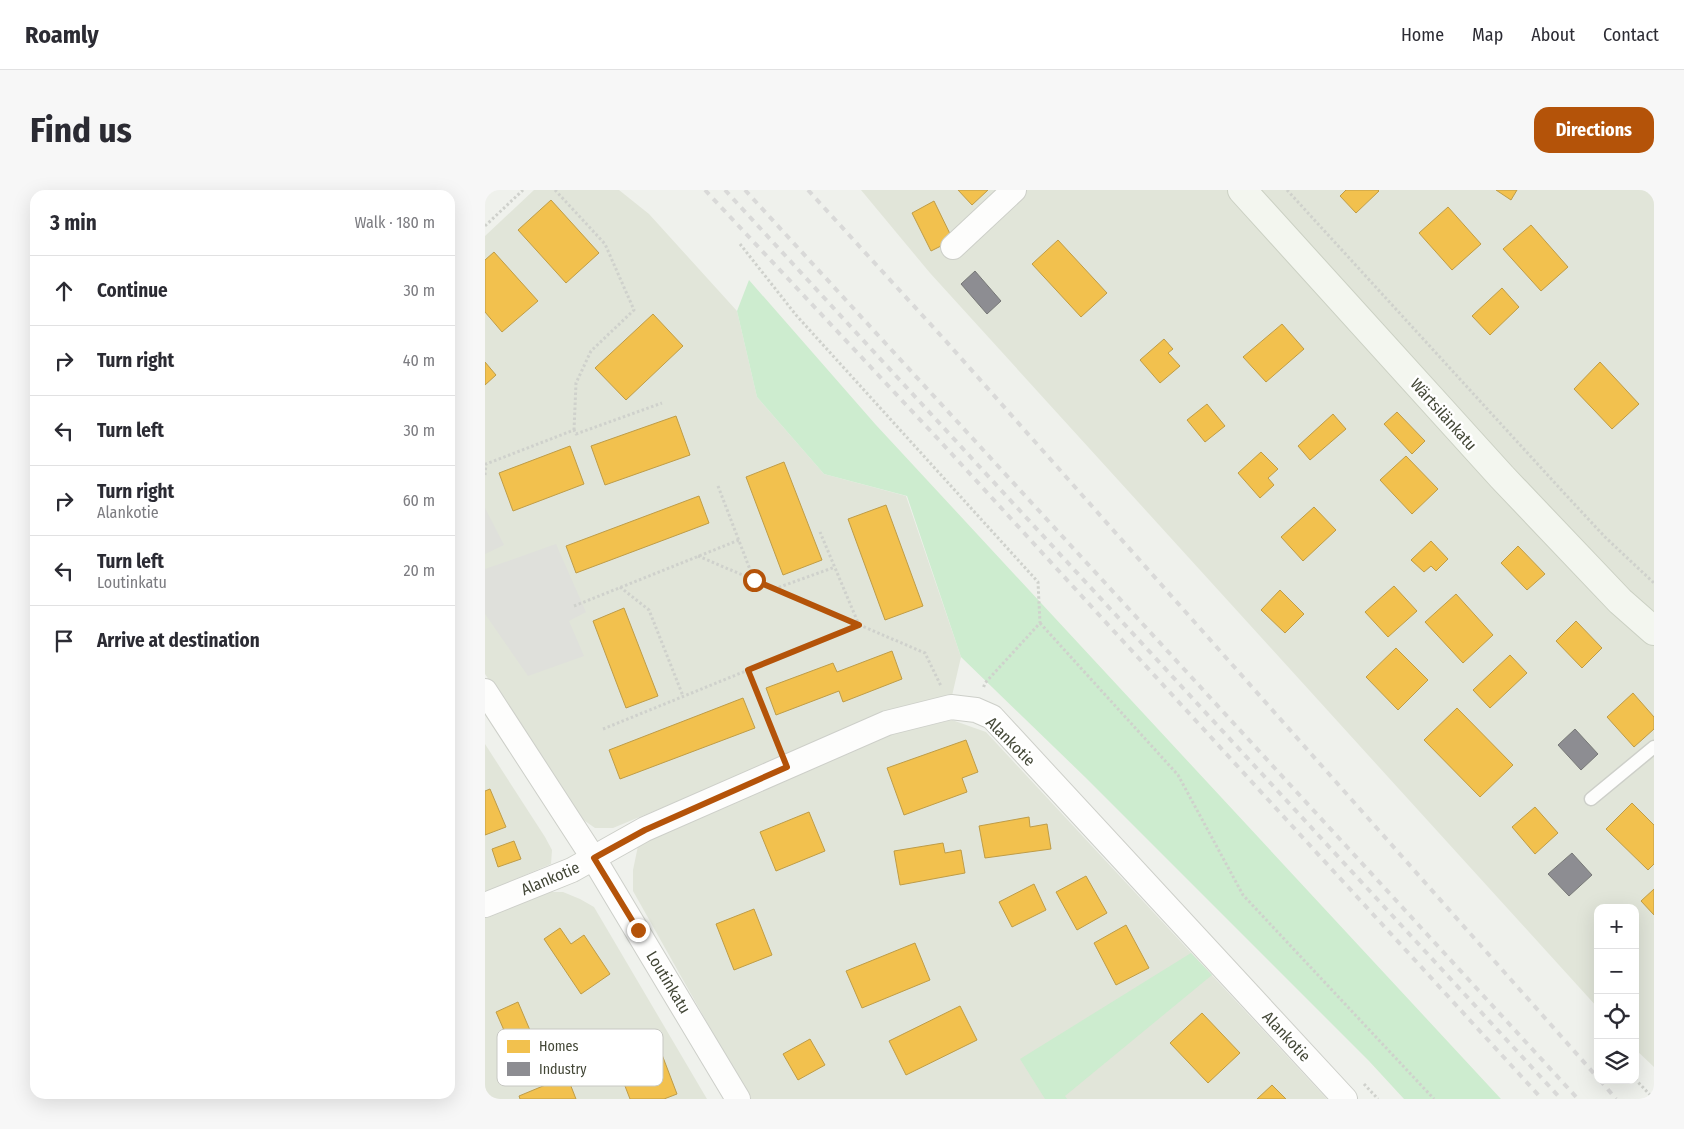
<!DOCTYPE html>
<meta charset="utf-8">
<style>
body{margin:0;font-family:"Fira Sans Condensed",sans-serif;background:#f7f7f7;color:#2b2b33}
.controls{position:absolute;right:15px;bottom:15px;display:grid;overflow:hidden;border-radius:10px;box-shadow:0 5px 20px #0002}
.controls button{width:45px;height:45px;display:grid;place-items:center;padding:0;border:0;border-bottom:1px solid #e1e1e2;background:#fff;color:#2b2b33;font:25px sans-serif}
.stop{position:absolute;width:15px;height:15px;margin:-11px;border:4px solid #b45309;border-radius:50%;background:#fff}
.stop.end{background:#b45309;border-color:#fff;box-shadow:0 1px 5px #0008}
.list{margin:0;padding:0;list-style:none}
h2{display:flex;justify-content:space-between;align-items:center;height:65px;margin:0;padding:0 20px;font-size:21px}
h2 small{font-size:16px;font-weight:400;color:#7c7c81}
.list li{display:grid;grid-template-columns:32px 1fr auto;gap:15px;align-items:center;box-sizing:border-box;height:70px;padding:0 20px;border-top:1px solid #e1e1e2}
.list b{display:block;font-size:19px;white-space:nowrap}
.list p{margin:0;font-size:16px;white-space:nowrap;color:#7c7c81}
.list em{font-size:16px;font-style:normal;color:#7c7c81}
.icon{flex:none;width:28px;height:28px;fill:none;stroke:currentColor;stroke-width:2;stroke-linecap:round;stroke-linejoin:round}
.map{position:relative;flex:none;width:1169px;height:909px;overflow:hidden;border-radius:15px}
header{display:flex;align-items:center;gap:30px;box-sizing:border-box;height:70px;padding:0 25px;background:#fff;border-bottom:1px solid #e1e1e2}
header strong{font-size:24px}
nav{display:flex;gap:28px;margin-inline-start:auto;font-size:18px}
.intro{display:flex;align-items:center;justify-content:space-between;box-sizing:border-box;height:120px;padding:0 30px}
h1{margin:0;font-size:35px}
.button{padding:12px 22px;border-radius:15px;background:#b45309;color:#fff;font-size:18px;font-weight:700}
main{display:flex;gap:30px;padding:0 30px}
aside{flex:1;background:#fff;border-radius:15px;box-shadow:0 5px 20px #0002}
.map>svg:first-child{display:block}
.residential{fill:#e1e5d9}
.green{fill:#cdeccf}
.parking{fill:#dfe0db}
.homes{fill:#f2c14e;stroke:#be9c47}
.industry{fill:#8d8d92;stroke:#777877}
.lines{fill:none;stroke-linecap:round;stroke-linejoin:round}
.lane-casing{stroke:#cdcfc9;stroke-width:15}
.street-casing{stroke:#cdcfc9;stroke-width:26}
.secondary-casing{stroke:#cbd0c3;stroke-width:30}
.path{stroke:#cfd1cc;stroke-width:3;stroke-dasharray:2.5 2.5;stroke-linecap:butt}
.lane{stroke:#fdfdfc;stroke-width:12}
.street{stroke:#fdfdfc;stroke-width:24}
.secondary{stroke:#f3f6ef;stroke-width:28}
.rail{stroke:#d9d9d8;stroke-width:4;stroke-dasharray:6 6;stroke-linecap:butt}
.route{stroke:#b45309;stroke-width:6}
.labels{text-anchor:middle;stroke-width:5;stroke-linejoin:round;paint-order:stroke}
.street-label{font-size:16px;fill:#434737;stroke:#fff}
.key{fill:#fff;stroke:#c7c8c3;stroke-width:1}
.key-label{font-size:14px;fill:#434737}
</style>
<header>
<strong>Roamly</strong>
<nav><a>Home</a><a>Map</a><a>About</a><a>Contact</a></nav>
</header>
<div class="intro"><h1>Find us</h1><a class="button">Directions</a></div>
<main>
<aside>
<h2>3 min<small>Walk · 180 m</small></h2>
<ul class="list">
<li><svg class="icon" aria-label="ahead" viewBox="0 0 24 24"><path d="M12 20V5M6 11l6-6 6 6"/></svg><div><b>Continue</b></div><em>30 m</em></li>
<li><svg class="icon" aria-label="right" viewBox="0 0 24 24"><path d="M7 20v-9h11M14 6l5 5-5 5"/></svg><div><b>Turn right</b></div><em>40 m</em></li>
<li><svg class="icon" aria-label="left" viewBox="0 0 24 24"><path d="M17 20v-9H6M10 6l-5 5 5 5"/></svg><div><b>Turn left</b></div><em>30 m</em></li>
<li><svg class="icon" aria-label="right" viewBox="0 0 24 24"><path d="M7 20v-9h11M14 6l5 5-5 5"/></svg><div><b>Turn right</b><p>Alankotie</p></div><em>60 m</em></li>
<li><svg class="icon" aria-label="left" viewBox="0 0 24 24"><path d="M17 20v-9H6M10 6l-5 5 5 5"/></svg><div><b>Turn left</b><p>Loutinkatu</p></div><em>20 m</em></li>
<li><svg class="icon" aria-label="arrive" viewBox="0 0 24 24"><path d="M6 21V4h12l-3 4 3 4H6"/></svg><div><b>Arrive at destination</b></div></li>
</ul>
</aside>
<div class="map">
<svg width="1169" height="909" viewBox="0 0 1169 909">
<rect width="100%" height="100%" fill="#eff1ec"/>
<g class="residential">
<polygon points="49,0 134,0 164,24 252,121 272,207 339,284 421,306 476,467 466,510 399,526 128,638 110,638 97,629 0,484 0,46"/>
<polygon points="376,0 1169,0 1169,877 1150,859 1150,718 1113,718 1113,818 445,83"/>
<polygon points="467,530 501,542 842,909 265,909 148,701 148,680 153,656 173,644 405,544"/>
<polygon points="0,554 60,647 67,660 66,674 0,702"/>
<polygon points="66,702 78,702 95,709 109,717 222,909 0,909 0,728"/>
</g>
<g class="green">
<polygon points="264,90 391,235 1016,909 919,909 884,871 600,587 476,467 422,306 339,284 272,207 252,121"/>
<polygon points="706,763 727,785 580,906 582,909 560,909 535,869"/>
</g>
<g class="parking">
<polygon points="0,318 19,355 0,364"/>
<polygon points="71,354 101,422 84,431 99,466 43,486 0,424 0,379"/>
</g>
<g class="homes">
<polygon points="473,0 503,0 487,15"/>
<polygon points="861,0 893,0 894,1 871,23 855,6"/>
<polygon points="1011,0 1032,0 1026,10"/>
<polygon points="66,10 114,63 81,93 33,40"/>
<polygon points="449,11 468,50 446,61 427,23"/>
<polygon points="963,17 996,54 967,80 934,43"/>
<polygon points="1046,35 1083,77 1056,101 1018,59"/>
<polygon points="573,50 622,103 596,127 547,74"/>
<polygon points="9,62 53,111 17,142 0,122 0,70"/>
<polygon points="1017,98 1034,117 1005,145 987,126"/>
<polygon points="168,124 198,156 141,210 110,178"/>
<polygon points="797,134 819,159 781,192 758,167"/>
<polygon points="679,149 688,159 683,163 695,176 675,193 655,170"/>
<polygon points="0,172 11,185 0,195"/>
<polygon points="1115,172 1154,214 1127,239 1089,199"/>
<polygon points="722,214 740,236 720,252 702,230"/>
<polygon points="912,222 940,251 927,264 899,234"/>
<polygon points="848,224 861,239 825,270 813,256"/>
<polygon points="191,226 205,265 120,295 106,256"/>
<polygon points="85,256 99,294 28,321 14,283"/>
<polygon points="776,262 793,279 783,288 789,295 775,308 753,283"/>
<polygon points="921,266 953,299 927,324 895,290"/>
<polygon points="299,272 337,370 298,385 261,287"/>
<polygon points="214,306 224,333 91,383 81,356"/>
<polygon points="401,315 438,416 400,430 363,329"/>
<polygon points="829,317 851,340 818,371 796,347"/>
<polygon points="946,351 963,369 951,381 946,376 939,382 926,370"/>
<polygon points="1033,356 1060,384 1042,400 1016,373"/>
<polygon points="909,396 932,421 903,447 880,422"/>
<polygon points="795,400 819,424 800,443 776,420"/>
<polygon points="971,404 1008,445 978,473 940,432"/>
<polygon points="139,418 173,506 141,518 108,431"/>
<polygon points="1091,431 1117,458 1097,478 1071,451"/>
<polygon points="911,458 943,490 913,520 881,487"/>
<polygon points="407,461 417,489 358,512 354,501 291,525 281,498 348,473 352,482"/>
<polygon points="1025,465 1042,483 1005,518 988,500"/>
<polygon points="1148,503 1169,527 1169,539 1149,557 1122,527"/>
<polygon points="258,508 270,538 135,589 124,560"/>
<polygon points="972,518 1028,575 995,607 939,550"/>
<polygon points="481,550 493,582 477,588 482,602 419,625 402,578"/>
<polygon points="5,599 21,637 0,645 0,601"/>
<polygon points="1147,613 1169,635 1169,674 1163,680 1121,639"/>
<polygon points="1050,617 1073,643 1050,664 1027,637"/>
<polygon points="324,622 340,661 291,681 275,642"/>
<polygon points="544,627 545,637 562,634 566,659 500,668 494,636"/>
<polygon points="29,651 36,669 13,677 7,659"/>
<polygon points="458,653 460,663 476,660 480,683 415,695 409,661"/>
<polygon points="601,686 622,723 592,740 571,702"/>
<polygon points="549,694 561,720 527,737 514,712"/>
<polygon points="1169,699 1169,725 1156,711"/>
<polygon points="269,719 287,765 249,780 231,734"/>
<polygon points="641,735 664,778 631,795 609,753"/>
<polygon points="75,738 86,754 99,745 125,784 96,804 59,749"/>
<polygon points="430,753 445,790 377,818 361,781"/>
<polygon points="33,812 47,845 25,854 11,822"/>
<polygon points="475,816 492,850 421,885 404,851"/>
<polygon points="717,823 755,863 723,893 685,853"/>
<polygon points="325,849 340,875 313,890 298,864"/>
<polygon points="176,862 192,904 179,909 145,909 133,878"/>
<polygon points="82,886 91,909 35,909 34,906"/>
<polygon points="787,895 801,909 772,909"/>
</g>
<g class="industry">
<polygon points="490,81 516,111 502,124 476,94"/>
<polygon points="1090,539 1113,564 1096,580 1073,555"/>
<polygon points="1087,663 1107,685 1084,706 1063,684"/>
</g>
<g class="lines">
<g class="lane-casing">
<polyline id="lane" points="1106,609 1169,557"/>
</g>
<g class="street-casing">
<g id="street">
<polyline points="468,57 529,0"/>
<polyline points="0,501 109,669 253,909"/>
<polyline points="0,715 87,680 160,639 402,533 466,517 491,520 507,527 860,909"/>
</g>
</g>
<g class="secondary-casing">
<polyline id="secondary" points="757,0 1017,287 1135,411 1169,441"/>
</g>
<g class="path">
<polyline points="70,0 120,54 149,120 106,161 91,193 89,240"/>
<polyline points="802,0 1080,304 1120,347 1169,393"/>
<polyline points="0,36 38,0"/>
<polyline points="255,54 311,125 553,392 555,433 500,493 498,499"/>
<polyline points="0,273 1,274 89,240 91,244 177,213"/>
<polyline points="0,285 1,274"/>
<polyline points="233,296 269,390"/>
<polyline points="213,366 440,463 456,496"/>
<polyline points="135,397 164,420 198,506"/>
<polyline points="289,399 350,377"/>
<polyline points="89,416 254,350"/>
<polyline points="555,433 693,585 758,705 949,909"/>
<polyline points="263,480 293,556"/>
<polyline points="118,539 374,435 335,342"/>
<polyline points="1150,889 1169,909"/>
<polyline points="879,894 893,909"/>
</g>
<use href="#lane" class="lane"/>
<use href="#street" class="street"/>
<use href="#secondary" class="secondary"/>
<g class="rail">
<polyline points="220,0 454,250 1057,909"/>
<polyline points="240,0 1076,909"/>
<polyline points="260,0 1093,909"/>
<polyline points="323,0 459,149 1113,888"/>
<polyline points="1115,890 1131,909"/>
</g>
</g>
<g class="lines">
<polyline class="route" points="153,740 109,668 160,640 302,577 263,480 374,435 269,390"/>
</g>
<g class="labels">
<g class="street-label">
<text transform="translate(959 224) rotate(48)" y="6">Wärtsilänkatu</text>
<text transform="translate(526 551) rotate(45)" y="6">Alankotie</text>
<text transform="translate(65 688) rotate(-23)" y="6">Alankotie</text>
<text transform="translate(184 792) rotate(59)" y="6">Loutinkatu</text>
<text transform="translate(802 846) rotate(47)" y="6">Alankotie</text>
</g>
</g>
<rect x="12" y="839" width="166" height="57" rx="8" class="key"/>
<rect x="22" y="850" width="23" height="13" fill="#f2c14e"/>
<rect x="22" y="872" width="23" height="14" fill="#8d8d92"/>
<g class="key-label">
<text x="54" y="861">Homes</text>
<text x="54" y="884">Industry</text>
</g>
</svg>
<div class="controls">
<button>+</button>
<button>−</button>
<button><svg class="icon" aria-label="locate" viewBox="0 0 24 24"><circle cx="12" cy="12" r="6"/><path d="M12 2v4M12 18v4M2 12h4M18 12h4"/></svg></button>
<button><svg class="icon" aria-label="layers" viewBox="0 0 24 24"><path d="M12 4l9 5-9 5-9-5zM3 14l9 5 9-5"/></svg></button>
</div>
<div class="stop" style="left:269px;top:390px"></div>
<div class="stop end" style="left:153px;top:740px"></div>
</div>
</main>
